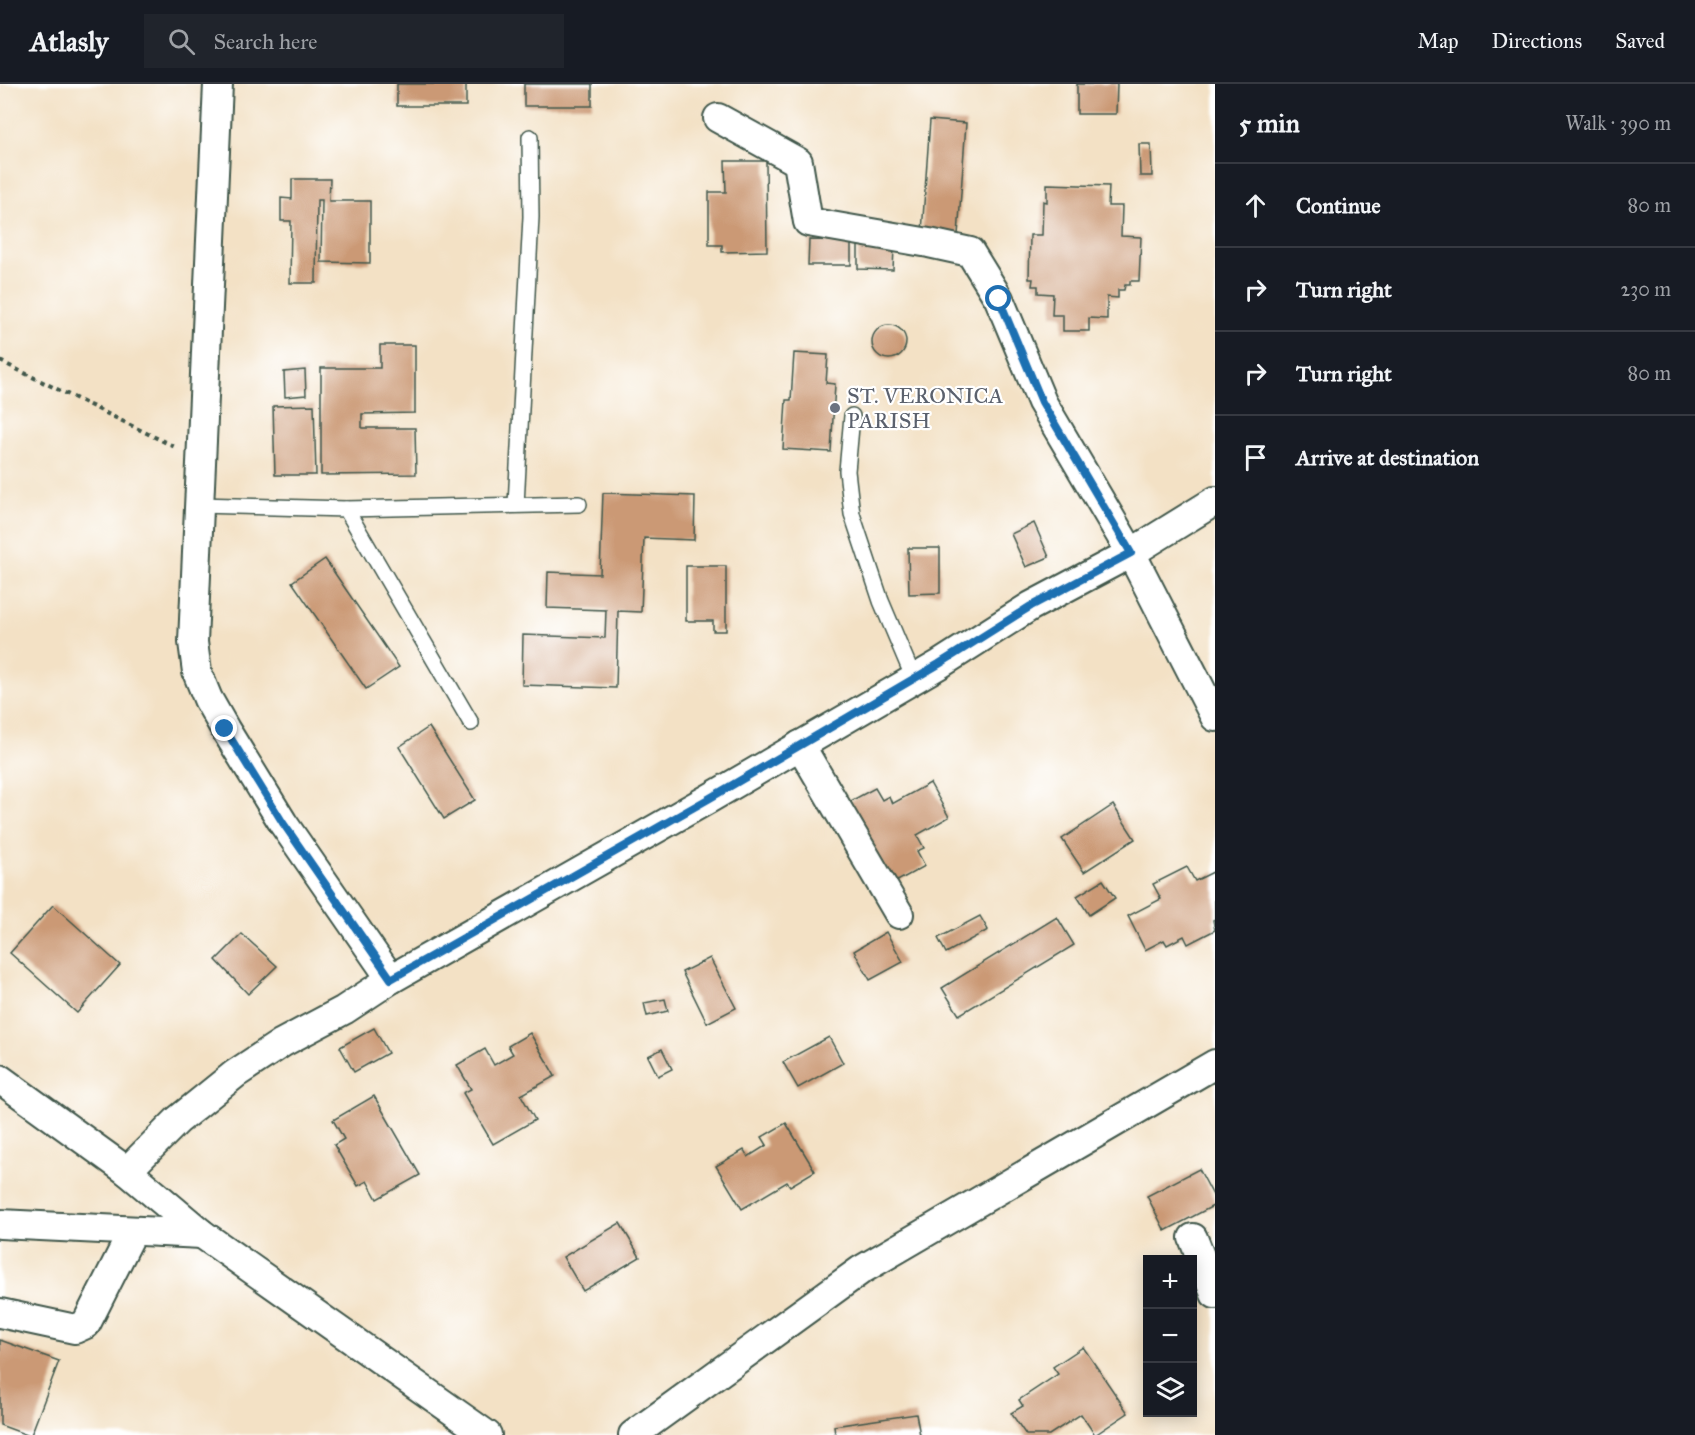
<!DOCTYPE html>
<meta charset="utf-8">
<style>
body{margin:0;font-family:"IM FELL Great Primer",serif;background:#20242c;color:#f1f3f6}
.controls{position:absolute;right:18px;bottom:18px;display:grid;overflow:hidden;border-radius:0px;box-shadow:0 3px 15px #0003}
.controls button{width:54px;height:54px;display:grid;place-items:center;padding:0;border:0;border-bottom:2px solid #363941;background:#171b24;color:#f1f3f6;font:30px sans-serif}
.stop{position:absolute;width:18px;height:18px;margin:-14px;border:4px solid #1f6fb2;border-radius:50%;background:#fff}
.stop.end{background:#1f6fb2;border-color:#fff;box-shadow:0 2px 6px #0008}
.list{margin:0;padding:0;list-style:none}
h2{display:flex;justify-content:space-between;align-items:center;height:78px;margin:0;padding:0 24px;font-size:26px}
h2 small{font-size:20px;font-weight:400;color:#9ea1a6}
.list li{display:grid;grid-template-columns:39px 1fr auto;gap:18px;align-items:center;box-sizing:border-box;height:84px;padding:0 24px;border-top:2px solid #363941}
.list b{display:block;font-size:22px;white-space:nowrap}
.list em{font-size:20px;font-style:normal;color:#9ea1a6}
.icon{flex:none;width:33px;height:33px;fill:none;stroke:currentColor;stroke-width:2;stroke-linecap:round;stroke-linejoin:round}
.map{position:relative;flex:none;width:1215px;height:1351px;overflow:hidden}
header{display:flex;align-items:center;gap:36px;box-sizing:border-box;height:84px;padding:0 30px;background:#171b24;border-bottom:2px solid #363941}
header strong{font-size:28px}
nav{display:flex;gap:33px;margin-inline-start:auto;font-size:21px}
.search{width:420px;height:54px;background:#20242c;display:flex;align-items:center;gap:15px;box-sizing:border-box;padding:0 21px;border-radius:0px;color:#9ea1a6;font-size:22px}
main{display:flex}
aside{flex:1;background:#171b24}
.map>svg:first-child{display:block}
.building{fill:#cb9974}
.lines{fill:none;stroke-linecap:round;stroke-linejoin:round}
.service-casing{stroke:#3f564a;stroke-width:18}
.minor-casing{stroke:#3f564a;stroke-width:32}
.path{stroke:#3f564a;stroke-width:4;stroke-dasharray:4.5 4.5;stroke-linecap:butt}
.service{stroke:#fff;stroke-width:15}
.minor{stroke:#fff;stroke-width:28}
.route{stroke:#1f6fb2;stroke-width:8}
.worship-dot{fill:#6b7280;stroke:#fff;stroke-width:2}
.labels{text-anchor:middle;stroke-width:4.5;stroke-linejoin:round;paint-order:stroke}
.worship-label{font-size:22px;fill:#5b616d;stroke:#fff;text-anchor:start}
</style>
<header>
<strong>Atlasly</strong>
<div class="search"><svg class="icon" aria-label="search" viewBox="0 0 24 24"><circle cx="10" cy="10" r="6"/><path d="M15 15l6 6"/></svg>Search here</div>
<nav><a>Map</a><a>Directions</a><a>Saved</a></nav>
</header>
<main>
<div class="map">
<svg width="1215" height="1351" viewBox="0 0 1215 1351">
<rect width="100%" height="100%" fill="#fff"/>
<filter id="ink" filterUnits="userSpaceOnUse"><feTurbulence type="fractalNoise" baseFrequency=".0167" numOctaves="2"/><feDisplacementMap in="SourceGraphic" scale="12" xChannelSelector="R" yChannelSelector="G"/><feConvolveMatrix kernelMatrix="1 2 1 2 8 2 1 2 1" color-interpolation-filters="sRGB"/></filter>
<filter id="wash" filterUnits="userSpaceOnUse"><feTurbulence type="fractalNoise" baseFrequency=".008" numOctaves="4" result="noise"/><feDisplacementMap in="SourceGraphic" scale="24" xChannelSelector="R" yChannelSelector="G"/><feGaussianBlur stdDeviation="1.35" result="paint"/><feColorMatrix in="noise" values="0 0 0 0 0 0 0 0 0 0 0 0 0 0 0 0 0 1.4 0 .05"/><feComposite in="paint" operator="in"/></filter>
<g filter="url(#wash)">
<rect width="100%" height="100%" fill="#f3e1c5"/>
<g id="blocks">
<g class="building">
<rect x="397" y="0" width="69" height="22"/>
<rect x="524" y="0" width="68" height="22"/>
<polygon points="1077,0 1117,0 1116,30 1077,30"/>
<polygon points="930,36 966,39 958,151 922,148"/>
<polygon points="1139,60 1151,60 1152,92 1140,92"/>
<polygon points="725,77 766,77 767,167 722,168 722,161 709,161 709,108 726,108"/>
<polygon points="292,95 330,95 329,117 370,117 370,179 321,178 322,116 317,116 316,199 290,199 291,137 281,137 281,114 292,115"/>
<polygon points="1047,100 1109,102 1108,122 1122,122 1121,152 1141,153 1139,197 1130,197 1130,201 1125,201 1124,206 1118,206 1118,214 1107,213 1107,235 1089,234 1089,247 1063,247 1063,231 1052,231 1053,210 1038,209 1038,202 1032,202 1033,195 1029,195 1030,151 1042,151 1043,117 1047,118"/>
<polygon points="809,156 851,157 851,181 808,181"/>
<polygon points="858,162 894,163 893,186 858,185"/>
<circle cx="889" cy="258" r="17"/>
<polygon points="380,261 415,261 415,329 362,330 362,344 415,344 416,390 321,391 321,284 380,284"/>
<polygon points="794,269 828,271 826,299 835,300 831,368 783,365 786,316 791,316"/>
<polygon points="305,286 306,311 285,313 284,288"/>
<polygon points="314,321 316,391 275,391 273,322"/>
<polygon points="603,409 695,412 694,456 644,454 641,528 618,527 616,604 522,601 523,551 605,554 606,526 547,524 548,488 600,490"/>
<polygon points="1034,439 1049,473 1026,483 1011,450"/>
<polygon points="908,464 940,464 940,509 909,510"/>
<polygon points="325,475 399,583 366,605 292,498"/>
<polygon points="686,482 726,482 726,547 713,547 713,537 686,537"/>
<polygon points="429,643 475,716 444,735 399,663"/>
<polygon points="930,699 949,733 917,751 924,764 917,767 925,782 892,800 847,719 875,704 882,716 889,712 892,720"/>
<polygon points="1113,721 1135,755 1084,788 1062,755"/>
<polygon points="1187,783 1195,797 1215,787 1215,835 1213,836 1215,846 1188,860 1184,852 1167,861 1164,856 1145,866 1128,832 1161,815 1153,800"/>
<polygon points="1103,796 1115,814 1089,831 1077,812"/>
<polygon points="53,821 120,881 77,929 10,869"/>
<polygon points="980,832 988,846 946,869 938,854"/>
<polygon points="1057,833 1074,861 959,931 942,904"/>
<polygon points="886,848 903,878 870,896 854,867"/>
<polygon points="242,850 277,882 248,910 216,876"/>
<polygon points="710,874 736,924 707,939 682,888"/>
<polygon points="665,915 668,927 647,932 644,919"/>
<polygon points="374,944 388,969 354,988 340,963"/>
<polygon points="530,949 555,992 521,1011 535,1036 493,1060 463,1009 471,1005 457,981 485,965 494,981 513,970 508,962"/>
<polygon points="829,953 843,979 798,1004 783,978"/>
<polygon points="662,965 672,985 658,992 648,972"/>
<polygon points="374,1012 420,1091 377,1115 367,1097 358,1102 334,1061 344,1055 333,1036"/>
<polygon points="786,1039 815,1087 790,1102 787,1098 742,1125 716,1082 744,1066 748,1073 767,1061 762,1053"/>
<polygon points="1199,1085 1215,1115 1215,1121 1165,1147 1147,1112"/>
<polygon points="620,1139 640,1173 583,1207 563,1173"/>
<polygon points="0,1256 59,1277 31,1351 27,1351 0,1341"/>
<polygon points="1083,1263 1128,1329 1095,1351 1081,1330 1049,1351 1026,1351 1011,1329 1023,1322 1019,1316 1058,1290 1053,1283"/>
<polygon points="916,1330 920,1351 835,1351 834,1342"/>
</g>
</g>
</g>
<g filter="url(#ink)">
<use href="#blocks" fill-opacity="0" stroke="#3f564a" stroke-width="1.5"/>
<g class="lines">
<g class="service-casing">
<g id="service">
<polyline points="852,332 847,387 852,430 881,517 914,595"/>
<polyline points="199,421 346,425 579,420"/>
<polyline points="516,421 531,133 530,53"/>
<polyline points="346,425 471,639"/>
</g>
</g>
<g class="minor-casing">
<g id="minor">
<polyline points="218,0 193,558 197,588 208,615 225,645 283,739 391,895"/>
<polyline points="718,34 798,78 808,138 929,159 970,168 999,215 1042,318 1131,469 1215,633"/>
<polyline points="800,661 899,830"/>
<polyline points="0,995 127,1087 202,1150 487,1351"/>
<polyline points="127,1087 178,1036 235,990 282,959 344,926 391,895 710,714 940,580 1031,522 1131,469 1215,417"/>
<polyline points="0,1140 202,1150"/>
<polyline points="1193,1154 1215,1210"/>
<polyline points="0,1229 75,1245 86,1240 133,1147"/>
<polyline points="633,1351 861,1186 1215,980"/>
</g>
</g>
<polyline class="path" points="0,277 177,364"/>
<use href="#service" class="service"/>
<use href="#minor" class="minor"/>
</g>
</g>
<g class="lines" filter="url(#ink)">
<polyline class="route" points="225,645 283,739 391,895 710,714 939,580 1031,522 1131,469 1042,318 999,215"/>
</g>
<circle class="worship-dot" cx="835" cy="324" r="6"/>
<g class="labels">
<g class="worship-label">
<text x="847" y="319">ST. VERONICA<tspan x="847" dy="25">PARISH</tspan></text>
</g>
</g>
</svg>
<div class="controls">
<button>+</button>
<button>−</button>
<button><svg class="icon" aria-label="layers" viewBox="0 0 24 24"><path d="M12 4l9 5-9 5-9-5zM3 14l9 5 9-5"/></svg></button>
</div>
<div class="stop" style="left:999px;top:215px"></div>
<div class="stop end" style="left:225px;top:645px"></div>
</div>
<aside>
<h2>5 min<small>Walk · 390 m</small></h2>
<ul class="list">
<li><svg class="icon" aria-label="ahead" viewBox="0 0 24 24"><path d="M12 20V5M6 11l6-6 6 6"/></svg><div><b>Continue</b></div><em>80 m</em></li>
<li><svg class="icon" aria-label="right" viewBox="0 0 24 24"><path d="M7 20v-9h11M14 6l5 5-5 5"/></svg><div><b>Turn right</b></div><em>230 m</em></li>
<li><svg class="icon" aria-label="right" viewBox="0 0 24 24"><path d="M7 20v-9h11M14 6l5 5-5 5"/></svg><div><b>Turn right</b></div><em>80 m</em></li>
<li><svg class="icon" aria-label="arrive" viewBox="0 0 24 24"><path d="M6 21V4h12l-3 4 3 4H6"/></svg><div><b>Arrive at destination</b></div></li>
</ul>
</aside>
</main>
